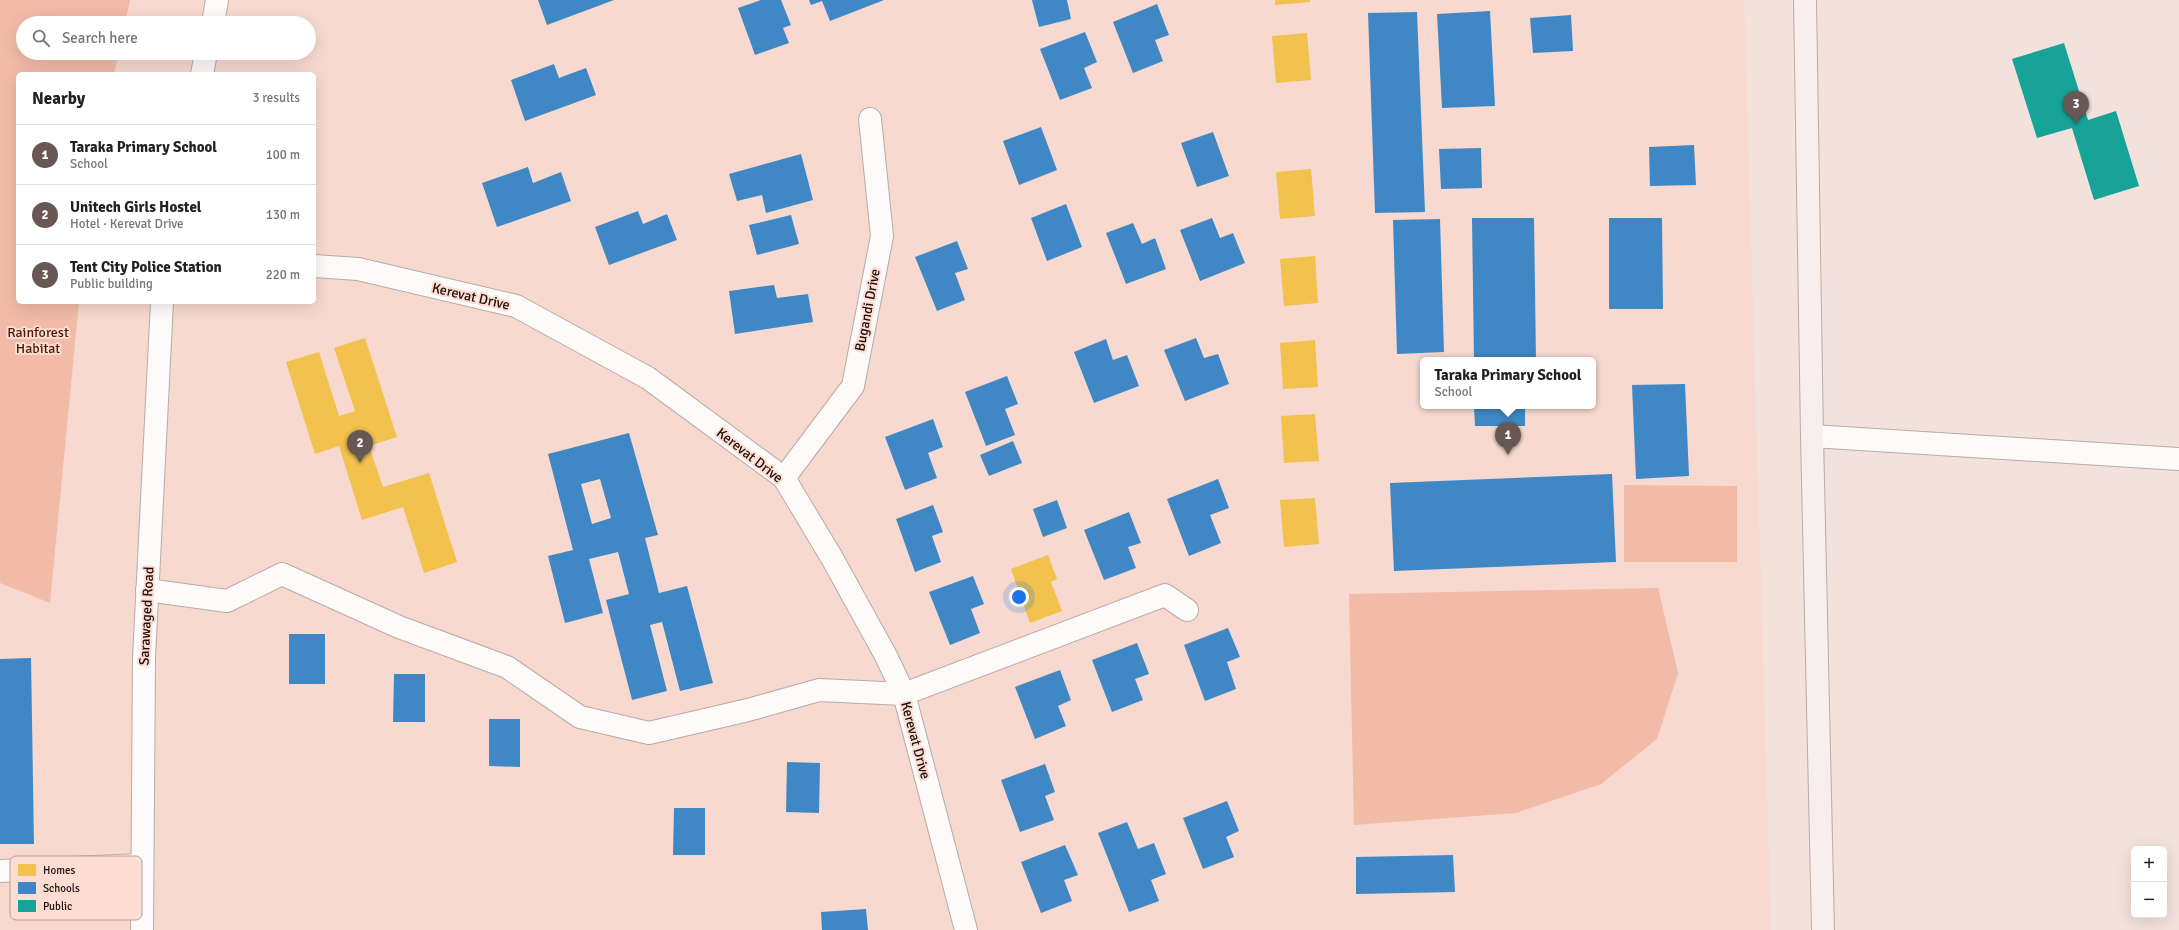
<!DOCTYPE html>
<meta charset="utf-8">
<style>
body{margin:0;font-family:Signika,sans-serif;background:#f2f2f2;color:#202124}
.controls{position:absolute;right:12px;bottom:12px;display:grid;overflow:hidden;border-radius:6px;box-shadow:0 4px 16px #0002}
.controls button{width:36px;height:36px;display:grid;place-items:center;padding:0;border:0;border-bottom:1px solid #e0e0e0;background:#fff;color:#202124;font:20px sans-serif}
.you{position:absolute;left:1019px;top:597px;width:14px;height:14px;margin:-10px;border:3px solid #fff;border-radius:50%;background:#1a73e8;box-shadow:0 0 0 6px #1a73e833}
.badge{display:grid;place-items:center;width:26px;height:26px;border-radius:50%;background:#675853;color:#fff;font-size:13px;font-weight:700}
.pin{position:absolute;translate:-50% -33px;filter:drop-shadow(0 1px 2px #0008)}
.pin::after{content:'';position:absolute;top:21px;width:14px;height:12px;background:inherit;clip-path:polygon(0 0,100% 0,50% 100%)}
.popup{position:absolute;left:1420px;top:357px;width:176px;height:52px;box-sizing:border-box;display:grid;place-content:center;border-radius:6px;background:#fff;filter:drop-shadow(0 1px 3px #0005);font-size:13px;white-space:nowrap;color:#757577}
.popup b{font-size:15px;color:#202124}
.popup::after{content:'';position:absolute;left:50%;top:100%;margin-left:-8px;border:8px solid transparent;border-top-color:#fff}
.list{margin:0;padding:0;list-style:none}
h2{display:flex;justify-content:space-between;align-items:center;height:52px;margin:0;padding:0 16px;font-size:17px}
h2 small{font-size:13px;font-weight:400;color:#757577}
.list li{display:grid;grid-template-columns:26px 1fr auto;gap:12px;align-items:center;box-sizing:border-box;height:60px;padding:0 16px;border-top:1px solid #e0e0e0}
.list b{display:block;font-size:15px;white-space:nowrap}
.list p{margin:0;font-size:13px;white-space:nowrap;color:#757577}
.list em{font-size:13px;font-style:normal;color:#757577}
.icon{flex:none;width:22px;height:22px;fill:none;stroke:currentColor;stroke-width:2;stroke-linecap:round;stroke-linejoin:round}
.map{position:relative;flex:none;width:2179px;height:930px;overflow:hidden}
.search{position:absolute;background:#fff;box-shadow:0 4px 16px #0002;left:16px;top:16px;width:300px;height:44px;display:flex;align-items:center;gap:10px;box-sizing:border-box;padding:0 14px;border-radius:22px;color:#757577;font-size:15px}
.panel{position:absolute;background:#fff;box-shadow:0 4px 16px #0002;left:16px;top:72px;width:300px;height:232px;border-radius:6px}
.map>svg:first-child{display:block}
.built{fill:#f7d9cf;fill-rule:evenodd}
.green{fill:#f1bba8}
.homes{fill:#f2c14e}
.schools{fill:#3f88c5;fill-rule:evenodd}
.public{fill:#17a398}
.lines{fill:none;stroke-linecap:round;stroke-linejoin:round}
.street-casing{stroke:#baaba6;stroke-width:24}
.secondary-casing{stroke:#baaba6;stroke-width:24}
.street{stroke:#fdfafa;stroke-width:22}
.secondary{stroke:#f6efee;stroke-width:22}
.labels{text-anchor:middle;stroke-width:4;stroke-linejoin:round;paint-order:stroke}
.street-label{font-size:14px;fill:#1c0e0a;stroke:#fddcd1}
.park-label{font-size:14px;fill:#501701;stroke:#fddcd1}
.key{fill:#fddcd1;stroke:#ba9e95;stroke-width:1}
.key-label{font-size:11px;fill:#1c0e0a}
</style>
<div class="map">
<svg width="2179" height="930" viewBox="0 0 2179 930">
<rect width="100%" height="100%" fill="#f3e1db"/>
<path class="built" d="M130 0H1744L1771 930H0V583L50 602 79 302H314V74H114L119 53H309V23H125ZM1423 360H1593V406H1423Z"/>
<g class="green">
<polygon points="0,0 130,0 125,23 23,23 23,53 119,53 114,74 18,74 18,302 79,302 50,603 0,583"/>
<polygon points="1624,485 1737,486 1737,562 1624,562"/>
<polygon points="1658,588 1678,673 1657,739 1601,784 1516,813 1354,825 1349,594"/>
</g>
<g class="homes">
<polygon points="1275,0 1310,0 1310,2 1275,5"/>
<polygon points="1307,33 1311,80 1276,83 1272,36"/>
<polygon points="1311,169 1315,216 1280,219 1276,172"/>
<polygon points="1315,256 1318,303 1284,306 1280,259"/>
<polygon points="365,338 397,437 369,446 383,487 429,473 457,562 424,573 403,507 362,520 339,446 315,454 286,362 319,352 339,416 355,411 334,348"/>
<polygon points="1315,340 1318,387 1283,389 1280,343"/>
<polygon points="1315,414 1319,461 1284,463 1281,416"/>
<polygon points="1315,498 1319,544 1284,547 1280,500"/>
<polygon points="1048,555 1057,579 1051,582 1062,611 1030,623 1011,569"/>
</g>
<g class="schools">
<polygon points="538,0 614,0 547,25"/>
<polygon points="761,0 781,0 791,25 783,28 789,43 755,55 738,8"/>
<polygon points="809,0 884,0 830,21 822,1 811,5"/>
<polygon points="1032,0 1067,0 1071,19 1039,27"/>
<polygon points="1157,4 1169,35 1155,40 1163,61 1133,73 1113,22"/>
<polygon points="1490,11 1495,106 1442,108 1437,14"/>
<polygon points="1417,12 1425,212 1375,213 1368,13"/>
<polygon points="1571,15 1573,51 1533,53 1530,18"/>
<polygon points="1085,32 1097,62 1084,68 1092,88 1060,100 1040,49"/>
<polygon points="554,64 559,78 586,68 596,95 525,121 511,80"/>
<polygon points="1041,127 1057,170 1019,185 1003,141"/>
<polygon points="1213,132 1229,176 1197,187 1181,143"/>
<polygon points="1694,145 1696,185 1650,186 1649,147"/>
<polygon points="1481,148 1482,188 1441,189 1439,149"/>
<polygon points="801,154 813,200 766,213 762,195 737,201 729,174"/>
<polygon points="528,167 533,183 561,172 571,201 497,227 482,183"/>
<polygon points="1066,204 1082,247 1047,261 1031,218"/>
<polygon points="638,211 643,224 667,214 677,240 609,265 595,227"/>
<polygon points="791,215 799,244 757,255 749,225"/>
<polygon points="1212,218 1220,238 1233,233 1245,263 1200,281 1180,230"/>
<polygon points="1472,218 1534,218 1536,360 1474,360"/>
<polygon points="1609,218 1662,218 1663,309 1609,309"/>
<polygon points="1440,219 1444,352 1397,354 1393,220"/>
<polygon points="1133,223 1142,244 1155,238 1166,269 1126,284 1106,233"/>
<polygon points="957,241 968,269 955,273 965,300 937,311 915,257"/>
<polygon points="774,285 777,298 808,294 813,322 735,334 729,291"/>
<polygon points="1196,338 1204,358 1218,354 1229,384 1185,401 1164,350"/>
<polygon points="1106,339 1113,360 1127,355 1139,386 1094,403 1074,352"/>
<polygon points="1007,376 1018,404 1005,409 1015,435 986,446 965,392"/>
<polygon points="1685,384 1689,476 1636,479 1632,385"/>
<polygon points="1474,406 1525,406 1525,426 1475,426"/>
<polygon points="933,419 943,447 928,453 937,478 905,490 885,437"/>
<path d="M629 433 658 535 645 538 659 593 687 586 713 683 680 691 662 622 650 625 667 691 632 700 606 600 629 594 618 552 589 559 603 613 565 623 548 556 573 550 548 454ZM600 479 611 518 592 524 581 484Z"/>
<polygon points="1013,441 1022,463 989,476 980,455"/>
<polygon points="1612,474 1616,562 1394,571 1390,483"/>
<polygon points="1218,479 1229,508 1210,515 1221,543 1189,556 1167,499"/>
<polygon points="1057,500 1067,528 1043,537 1033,509"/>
<polygon points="933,505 943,532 932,536 941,562 915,572 896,519"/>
<polygon points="1129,512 1141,543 1128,547 1136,568 1104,580 1084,530"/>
<polygon points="973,576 984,604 971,609 980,633 950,645 929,592"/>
<polygon points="1228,628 1240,657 1227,662 1236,689 1205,701 1184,645"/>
<rect x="289" y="634" width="36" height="50"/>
<polygon points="1137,643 1149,674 1135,679 1143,700 1112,712 1092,660"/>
<polygon points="31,658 34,844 0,844 0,659"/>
<polygon points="1060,670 1071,700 1058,706 1066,726 1035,739 1015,687"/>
<polygon points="394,674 425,674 425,722 393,722"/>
<polygon points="489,719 520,719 520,767 489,766"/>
<polygon points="787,762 820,763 819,813 786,812"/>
<polygon points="1045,764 1055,792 1045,796 1054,820 1020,832 1001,780"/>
<polygon points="1227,801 1239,831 1226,837 1234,857 1203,869 1183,818"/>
<polygon points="674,808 705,808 705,855 673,855"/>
<polygon points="1127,822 1138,849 1154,843 1166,874 1151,880 1159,901 1129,912 1098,833"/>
<polygon points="1065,845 1078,875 1064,880 1072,901 1041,913 1021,862"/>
<polygon points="1453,855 1455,892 1356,894 1356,857"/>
<polygon points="866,909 868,930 822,930 821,912"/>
</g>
<polygon class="public" points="2064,43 2088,120 2116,111 2139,186 2094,200 2072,128 2037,138 2012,59"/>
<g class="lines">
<g class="street-casing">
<g id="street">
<polyline points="213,23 217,0"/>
<polyline points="202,74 206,53"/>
<polyline points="314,266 358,269 516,306 648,378 784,478 832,558 886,656 904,694 966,930"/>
<polyline points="1812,436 2179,459"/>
<polyline points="784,478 853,386 882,236 870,119"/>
<polyline points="147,590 227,601 282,574 399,627 507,667 580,717 649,733 748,710 819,690 904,694 1165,595 1187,610"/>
<polyline points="0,871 142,865"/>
<polyline points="142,930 144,658 162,302"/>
</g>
</g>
<g class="secondary-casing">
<polyline id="secondary" points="1805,0 1812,436 1823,930"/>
</g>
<use href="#street" class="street"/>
<use href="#secondary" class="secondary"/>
</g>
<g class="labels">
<g class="street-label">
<text transform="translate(471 296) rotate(13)" y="5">Kerevat Drive</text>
<text transform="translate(867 310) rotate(-79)" y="5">Bugandi Drive</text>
<text transform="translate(750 455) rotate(38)" y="5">Kerevat Drive</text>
<text transform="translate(146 616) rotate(-87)" y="5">Sarawaged Road</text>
<text transform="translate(916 740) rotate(75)" y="5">Kerevat Drive</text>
</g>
<g class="park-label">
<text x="38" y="337">Rainforest<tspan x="38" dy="16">Habitat</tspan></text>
</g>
</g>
<rect x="10" y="856" width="132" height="64" rx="6" class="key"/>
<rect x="18" y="864" width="18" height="12" fill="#f2c14e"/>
<rect x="18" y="882" width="18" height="12" fill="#3f88c5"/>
<rect x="18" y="900" width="18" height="12" fill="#17a398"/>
<g class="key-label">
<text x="43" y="874">Homes</text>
<text x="43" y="892">Schools</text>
<text x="43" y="910">Public</text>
</g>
</svg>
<div class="controls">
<button>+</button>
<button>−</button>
</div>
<div class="you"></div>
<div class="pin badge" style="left:1508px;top:455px">1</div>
<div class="popup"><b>Taraka Primary School</b>School</div>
<div class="pin badge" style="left:360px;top:463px">2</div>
<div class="pin badge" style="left:2076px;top:124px">3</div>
<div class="search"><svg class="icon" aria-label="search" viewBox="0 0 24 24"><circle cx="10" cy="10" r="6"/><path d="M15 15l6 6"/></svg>Search here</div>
<section class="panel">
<h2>Nearby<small>3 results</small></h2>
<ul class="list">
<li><span class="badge">1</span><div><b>Taraka Primary School</b><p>School</p></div><em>100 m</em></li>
<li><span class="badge">2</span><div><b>Unitech Girls Hostel</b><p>Hotel · Kerevat Drive</p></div><em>130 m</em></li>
<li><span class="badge">3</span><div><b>Tent City Police Station</b><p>Public building</p></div><em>220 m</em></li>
</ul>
</section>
</div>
